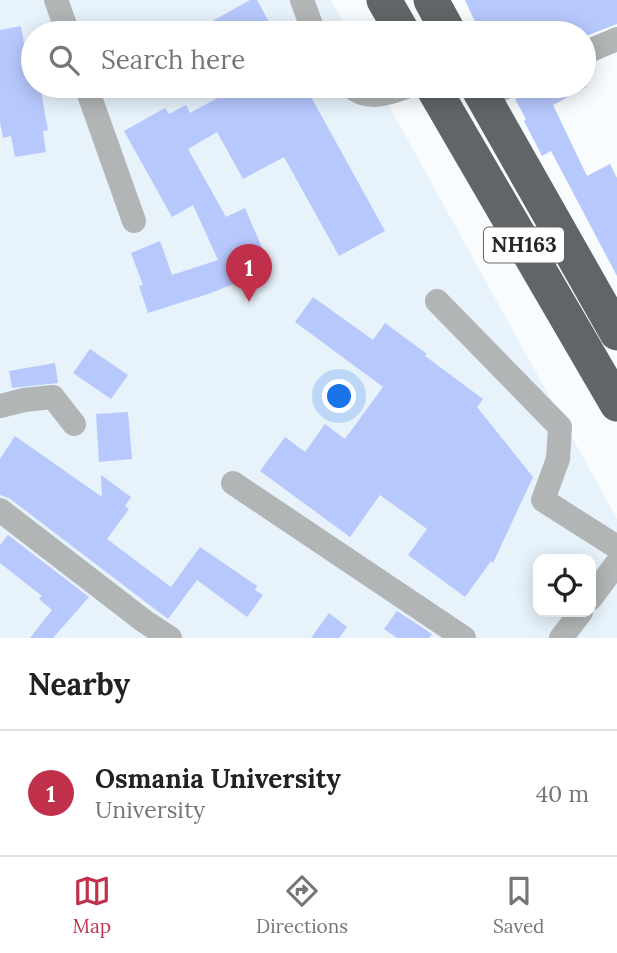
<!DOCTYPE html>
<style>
body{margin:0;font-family:Lora,serif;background:#f6f6f6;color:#222}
.controls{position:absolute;right:21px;bottom:21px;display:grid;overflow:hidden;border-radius:14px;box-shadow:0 4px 18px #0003}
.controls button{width:63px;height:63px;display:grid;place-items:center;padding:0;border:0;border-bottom:2px solid #e0e0e0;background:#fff;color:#222;font:35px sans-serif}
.you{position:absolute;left:340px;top:397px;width:24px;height:24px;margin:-18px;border:5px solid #fff;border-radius:50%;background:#1a73e8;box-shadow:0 0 0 10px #1a73e833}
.badge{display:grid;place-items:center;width:46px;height:46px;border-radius:50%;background:#c0304a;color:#fff;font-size:23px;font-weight:700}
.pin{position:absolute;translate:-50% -58px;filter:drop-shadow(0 2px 4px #0008)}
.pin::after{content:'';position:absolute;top:37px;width:24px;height:21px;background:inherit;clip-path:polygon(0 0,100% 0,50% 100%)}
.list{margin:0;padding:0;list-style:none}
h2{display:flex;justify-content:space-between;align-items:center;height:91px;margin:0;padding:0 28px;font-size:30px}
h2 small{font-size:23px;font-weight:400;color:#767676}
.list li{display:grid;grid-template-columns:46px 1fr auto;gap:21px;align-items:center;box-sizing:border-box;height:126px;padding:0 28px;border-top:2px solid #e0e0e0}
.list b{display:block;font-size:26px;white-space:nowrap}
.list p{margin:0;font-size:23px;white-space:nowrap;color:#767676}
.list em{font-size:23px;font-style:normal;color:#767676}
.icon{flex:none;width:38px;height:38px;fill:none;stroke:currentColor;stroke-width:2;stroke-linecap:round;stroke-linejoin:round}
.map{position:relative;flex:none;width:617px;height:638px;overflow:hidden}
.search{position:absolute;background:#fff;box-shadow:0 4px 18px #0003;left:21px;right:21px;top:21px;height:77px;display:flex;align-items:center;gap:18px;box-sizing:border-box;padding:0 24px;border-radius:38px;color:#767676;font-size:26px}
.sheet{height:217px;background:#fff}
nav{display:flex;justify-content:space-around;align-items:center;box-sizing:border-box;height:98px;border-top:2px solid #e0e0e0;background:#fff;font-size:19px;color:#767676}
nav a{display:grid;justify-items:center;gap:4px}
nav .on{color:#c0304a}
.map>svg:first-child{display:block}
.built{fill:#e7f2fb;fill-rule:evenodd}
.building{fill:#b7c8fd}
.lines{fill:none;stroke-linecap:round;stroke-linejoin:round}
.minor{stroke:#b2b5b6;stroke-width:24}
.highway{stroke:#606567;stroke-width:35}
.labels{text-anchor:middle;stroke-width:5;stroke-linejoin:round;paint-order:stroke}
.shield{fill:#fff;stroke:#666768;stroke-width:2}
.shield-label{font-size:21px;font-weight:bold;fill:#252628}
</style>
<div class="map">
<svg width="617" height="638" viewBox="0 0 617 638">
<rect width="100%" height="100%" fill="#f8fcff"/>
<path class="built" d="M0 0H331L349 33H33V86H378L617 519V638H0ZM538 559H591V612H538Z"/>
<g class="building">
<polygon points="250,0 257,0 275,33 191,33"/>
<polygon points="465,0 617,0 617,24 586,36 584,33 480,33"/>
<polygon points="21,26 24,44 33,43 33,86 40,86 48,130 43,131 46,152 15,157 11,136 3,138 0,122 0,30"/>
<polygon points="239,86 305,86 385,231 339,256 284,157 243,179 217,132 188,149 226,217 245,208 271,269 211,293 148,313 139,286 143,285 131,253 160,241 172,275 218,260 193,205 172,217 124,131 165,108 169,114 186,105 190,113"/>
<polygon points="540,86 588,86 553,105 587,176 610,164 617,178 617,276 551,151 542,156 524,121 526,119 515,99"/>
<polygon points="313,297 373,340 385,323 427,354 425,356 483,399 477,407 533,477 493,563 491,561 465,597 408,555 427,529 380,495 350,537 260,471 285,437 305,452 325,424 345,439 383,387 295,322"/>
<polygon points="90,349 128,375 111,399 73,373"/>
<polygon points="55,363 58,383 12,388 9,371"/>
<polygon points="128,412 132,459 99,462 96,414"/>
<polygon points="15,436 102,497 101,475 131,497 125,506 129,509 107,539 171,587 200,547 257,586 255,590 263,595 247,617 197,580 168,619 9,498 0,495 0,459"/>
<polygon points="8,535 89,597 53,638 30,638 52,610 39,599 42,596 0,563 0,545"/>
<polygon points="397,611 432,634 429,638 397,638 384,629"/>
<polygon points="329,613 347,627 339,638 311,638"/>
</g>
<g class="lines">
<g class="minor">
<polyline points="56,0 68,33"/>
<polyline points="302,0 314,33"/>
<polyline points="584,53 617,39"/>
<polyline points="86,86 134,221"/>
<path d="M351 86C367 102 389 93 409 86"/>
<polyline points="483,97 509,86"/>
<polyline points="437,301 560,427 558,459 543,500 617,547"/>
<polyline points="0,406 24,400 53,397 74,424"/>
<polyline points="233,483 464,638"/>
<polyline points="0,510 144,621 170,638"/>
<polyline points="591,598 617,563"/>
<polyline points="561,638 581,612"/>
</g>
<g class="highway">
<polyline points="384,0 403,33"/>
<polyline points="431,0 449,33"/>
<polyline points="432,86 617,404"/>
<polyline points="477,86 617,333"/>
</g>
</g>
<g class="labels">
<rect class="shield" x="484" y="227.5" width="80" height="35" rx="5"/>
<g class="shield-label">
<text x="524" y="252">NH163</text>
</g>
</g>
</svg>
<div class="controls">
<button><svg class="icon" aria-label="locate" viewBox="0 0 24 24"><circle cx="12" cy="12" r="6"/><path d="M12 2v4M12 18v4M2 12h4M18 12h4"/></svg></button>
</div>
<div class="you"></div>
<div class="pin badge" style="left:249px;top:302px">1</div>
<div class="search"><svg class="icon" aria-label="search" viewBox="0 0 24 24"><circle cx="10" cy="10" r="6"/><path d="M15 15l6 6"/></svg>Search here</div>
</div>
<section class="sheet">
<h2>Nearby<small></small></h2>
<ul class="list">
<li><span class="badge">1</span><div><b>Osmania University</b><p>University</p></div><em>40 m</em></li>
</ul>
</section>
<nav>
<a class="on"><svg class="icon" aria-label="map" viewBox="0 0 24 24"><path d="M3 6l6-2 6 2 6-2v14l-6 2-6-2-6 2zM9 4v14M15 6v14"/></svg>Map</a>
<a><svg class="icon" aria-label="directions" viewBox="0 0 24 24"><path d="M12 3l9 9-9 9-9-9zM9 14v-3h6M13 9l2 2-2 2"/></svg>Directions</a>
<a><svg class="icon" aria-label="saved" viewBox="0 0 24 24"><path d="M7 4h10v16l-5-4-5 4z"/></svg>Saved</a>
</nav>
